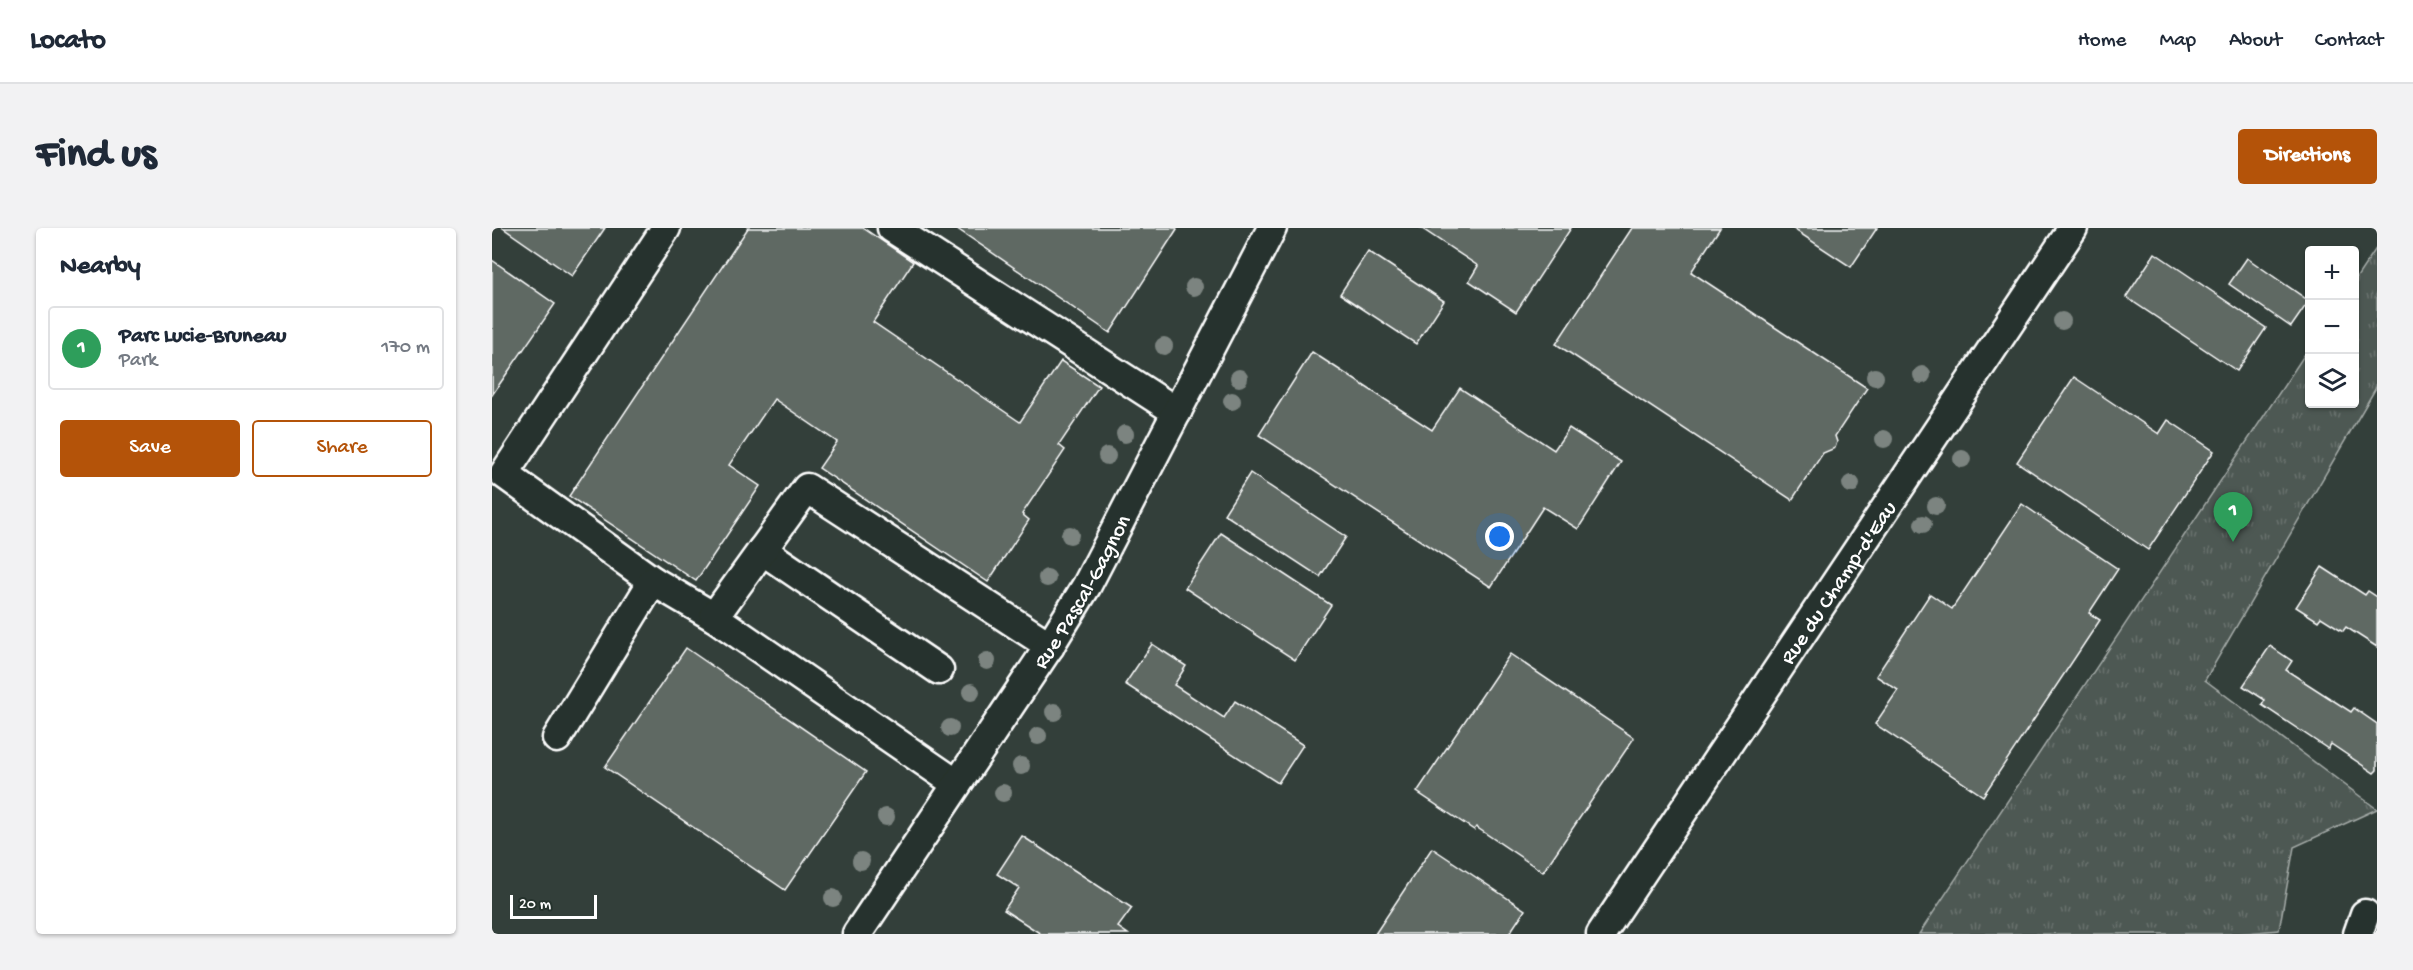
<!DOCTYPE html>
<meta charset="utf-8">
<style>
body{margin:0;font-family:"Gochi Hand",sans-serif;background:#f2f2f3;color:#1f2937}
.controls{position:absolute;right:18px;top:18px;display:grid;overflow:hidden;border-radius:6px;box-shadow:0 2px 4px #0004}
.controls button{width:54px;height:54px;display:grid;place-items:center;padding:0;border:0;border-bottom:2px solid #e0e1e3;background:#fff;color:#1f2937;font:30px sans-serif}
.scale{position:absolute;left:18px;bottom:15px;width:87px;box-sizing:border-box;padding-left:6px;border:3px solid #fff;border-top:0;font-size:16px;line-height:21px;white-space:nowrap;color:#fff;-webkit-text-stroke:4px #26332d;paint-order:stroke}
.you{position:absolute;left:1008px;top:309px;width:21px;height:21px;margin:-15px;border:4px solid #fff;border-radius:50%;background:#1a73e8;box-shadow:0 0 0 9px #1a73e833}
.badge{display:grid;place-items:center;width:39px;height:39px;border-radius:50%;background:#b45309;color:#fff;font-size:20px;font-weight:700}
.pin{position:absolute;translate:-50% -50px;filter:drop-shadow(0 2px 3px #0008)}
.pin::after{content:'';position:absolute;top:32px;width:21px;height:18px;background:inherit;clip-path:polygon(0 0,100% 0,50% 100%)}
.list{margin:0;padding:0;list-style:none}
h2{display:flex;justify-content:space-between;align-items:center;height:78px;margin:0;padding:0 24px;font-size:26px}
h2 small{font-size:20px;font-weight:400;color:#747a83}
.list li{display:grid;grid-template-columns:39px 1fr auto;gap:18px;align-items:center;box-sizing:border-box;height:84px;margin:0 12px 12px;padding:0 12px;border:2px solid #e0e1e3;border-radius:6px}
.list b{display:block;font-size:22px;white-space:nowrap}
.list p{margin:0;font-size:20px;white-space:nowrap;color:#747a83}
.list em{font-size:20px;font-style:normal;color:#747a83}
.actions{display:flex;gap:12px;padding:18px 24px}
.actions a{flex:1;padding:14px 0;border:2px solid #b45309;border-radius:6px;text-align:center;font-size:21px;color:#b45309}
.actions .main{background:#b45309;color:#fff}
.icon{flex:none;width:33px;height:33px;fill:none;stroke:currentColor;stroke-width:2;stroke-linecap:round;stroke-linejoin:round}
.map{position:relative;flex:none;width:1885px;height:706px;overflow:hidden;border-radius:6px}
header{display:flex;align-items:center;gap:36px;box-sizing:border-box;height:84px;padding:0 30px;background:#fff;border-bottom:2px solid #e0e1e3}
header strong{font-size:28px}
nav{display:flex;gap:33px;margin-inline-start:auto;font-size:21px}
.intro{display:flex;align-items:center;justify-content:space-between;box-sizing:border-box;height:144px;padding:0 36px}
h1{margin:0;font-size:42px}
.button{padding:15px 27px;border-radius:6px;background:#b45309;color:#fff;font-size:21px;font-weight:700}
main{display:flex;gap:36px;padding:0 36px}
aside{flex:1;background:#fff;border-radius:6px;box-shadow:0 2px 4px #0004}
.map>svg:first-child{display:block}
.park{fill:url(#park-tufts);stroke:#a6aca9;stroke-width:1.5}
.building{fill:#5f6964;stroke:#fff;stroke-width:1.5}
.lines{fill:none;stroke-linecap:round;stroke-linejoin:round}
.minor-casing{stroke:#fff;stroke-width:33}
.minor{stroke:#26332d;stroke-width:28}
.tree{fill:#7c8480}
.labels{text-anchor:middle;stroke-width:5;stroke-linejoin:round;paint-order:stroke}
.street-label{font-size:22px;fill:#fff;stroke:#26332d}
</style>
<header>
<strong>Locato</strong>
<nav><a>Home</a><a>Map</a><a>About</a><a>Contact</a></nav>
</header>
<div class="intro"><h1>Find us</h1><a class="button">Directions</a></div>
<main>
<aside>
<h2>Nearby<small></small></h2>
<ul class="list">
<li><span class="badge" style="background:#2e9e5b">1</span><div><b>Parc Lucie-Bruneau</b><p>Park</p></div><em>170 m</em></li>
</ul>
<div class="actions"><a class="main">Save</a><a>Share</a></div>
</aside>
<div class="map">
<svg width="1885" height="706" viewBox="0 0 1885 706">
<defs>
<pattern id="park-tufts" width="24" height="20" patternUnits="userSpaceOnUse" patternTransform="scale(1.5)"><rect width="24" height="20" fill="#4d5853"/><path d="M3 7l-1-3M5 7V3M7 7l1-3M15 17l-1-3M17 17v-4M19 17l1-3" fill="none" stroke="#68716d"/></pattern>
</defs>
<rect width="100%" height="100%" fill="#333f3a"/>
<filter id="ink" filterUnits="userSpaceOnUse"><feTurbulence type="fractalNoise" baseFrequency=".0167" numOctaves="2"/><feDisplacementMap in="SourceGraphic" scale="12" xChannelSelector="R" yChannelSelector="G"/><feConvolveMatrix kernelMatrix="1 2 1 2 8 2 1 2 1" color-interpolation-filters="sRGB"/></filter>
<g filter="url(#ink)">
<polygon class="park" points="1885,19 1885,158 1713,452 1885,581 1802,619 1787,702 1744,706 1427,706 1817,120 1818,176 1862,176 1863,52"/>
<g class="building">
<polygon points="11,0 113,0 80,48"/>
<polygon points="256,0 371,0 421,34 381,94 528,194 569,133 607,158 567,217 573,222 530,286 537,292 496,354 327,240 345,214 282,171 237,237 268,258 204,353 77,268"/>
<polygon points="464,0 684,0 685,1 618,105"/>
<polygon points="929,0 1079,0 1024,84 977,53 986,38"/>
<polygon points="1140,0 1228,0 1199,44 1375,160 1343,208 1345,214 1343,220 1331,225 1300,272 1064,116"/>
<polygon points="1300,0 1385,0 1359,39"/>
<polygon points="876,23 952,73 924,116 848,66"/>
<polygon points="1663,25 1774,100 1745,143 1634,69"/>
<polygon points="1755,30 1817,73 1799,99 1737,56"/>
<polygon points="0,32 63,76 0,167"/>
<polygon points="820,124 940,202 968,160 1062,222 1077,200 1129,234 1086,301 1051,279 999,359 767,207"/>
<polygon points="1582,149 1667,206 1676,192 1722,223 1656,322 1525,234"/>
<polygon points="758,245 854,309 828,349 732,286"/>
<polygon points="1530,276 1626,341 1597,385 1608,392 1491,568 1383,496 1406,462 1384,448 1438,366 1460,381"/>
<polygon points="729,305 839,377 803,432 693,360"/>
<polygon points="1830,339 1873,367 1876,363 1885,369 1885,419 1854,399 1851,403 1829,389 1826,393 1804,379"/>
<polygon points="660,416 694,438 682,457 732,490 743,473 811,517 786,555 633,456"/>
<polygon points="1778,418 1800,433 1794,442 1859,484 1862,480 1885,496 1885,542 1882,545 1839,516 1836,521 1770,477 1773,472 1751,458"/>
<polygon points="194,420 374,544 293,662 113,539"/>
<polygon points="1018,426 1142,510 1051,644 984,599 982,602 925,564"/>
<polygon points="530,608 640,680 626,699 636,706 549,706 512,682 527,660 505,646"/>
<polygon points="940,620 1033,682 1017,706 883,706"/>
</g>
<g class="lines">
<g class="minor-casing">
<g id="minor">
<polyline points="400,0 685,184"/>
<polyline points="270,322 447,442"/>
<polyline points="161,353 12,246 174,0"/>
<polyline points="65,510 161,353 222,389"/>
<polyline points="465,556 222,389 315,260 558,418"/>
<path id="s1" d="M365 706 555 422 595 357 780 0"/>
<path id="s2" d="M1109 706 1581 0"/>
<polyline points="1866,706 1873,686"/>
</g>
</g>
<use href="#minor" class="minor"/>
</g>
<g class="tree">
<circle cx="702" cy="59" r="9"/>
<circle cx="1570" cy="93" r="9"/>
<circle cx="672" cy="118" r="9"/>
<circle cx="1430" cy="147" r="9"/>
<circle cx="1383" cy="149" r="9"/>
<circle cx="747" cy="150" r="9"/>
<circle cx="740" cy="173" r="9"/>
<circle cx="633" cy="206" r="9"/>
<circle cx="1392" cy="211" r="9"/>
<circle cx="615" cy="228" r="9"/>
<circle cx="1470" cy="231" r="9"/>
<circle cx="1359" cy="256" r="9"/>
<circle cx="1444" cy="278" r="9"/>
<circle cx="1431" cy="296" r="9"/>
<circle cx="578" cy="307" r="9"/>
<circle cx="555" cy="350" r="9"/>
<circle cx="495" cy="433" r="9"/>
<circle cx="479" cy="464" r="9"/>
<circle cx="562" cy="484" r="9"/>
<circle cx="458" cy="500" r="9"/>
<circle cx="546" cy="508" r="9"/>
<circle cx="529" cy="538" r="9"/>
<circle cx="511" cy="565" r="9"/>
<circle cx="394" cy="589" r="9"/>
<circle cx="369" cy="633" r="9"/>
<circle cx="341" cy="670" r="9"/>
</g>
</g>
<g class="labels">
<g class="street-label">
<text dy="8" stroke="none"><textPath href="#s2" startOffset="424">Rue du Champ-d'Eau</textPath></text>
<text dy="8" stroke="none"><textPath href="#s1" startOffset="410">Rue Pascal-Gagnon</textPath></text>
</g>
</g>
</svg>
<div class="controls">
<button>+</button>
<button>−</button>
<button><svg class="icon" aria-label="layers" viewBox="0 0 24 24"><path d="M12 4l9 5-9 5-9-5zM3 14l9 5 9-5"/></svg></button>
</div>
<div class="scale">20 m</div>
<div class="you"></div>
<div class="pin badge" style="left:1741px;top:314px;background:#2e9e5b">1</div>
</div>
</main>
